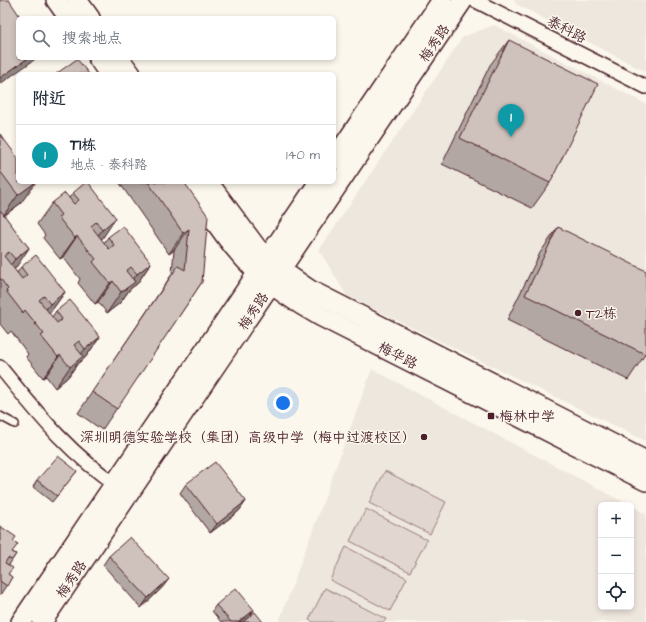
<!DOCTYPE html>
<html lang="zh">
<meta charset="utf-8">
<style>
body{margin:0;font-family:"Architects Daughter","LXGW WenKai TC",sans-serif;background:#f2f2f3;color:#1f2937}
.controls{position:absolute;right:12px;bottom:12px;display:grid;overflow:hidden;border-radius:6px;box-shadow:0 2px 6px #0003}
.controls button{width:36px;height:36px;display:grid;place-items:center;padding:0;border:0;border-bottom:1px solid #e0e1e3;background:#fff;color:#1f2937;font:20px sans-serif}
.you{position:absolute;left:283px;top:403px;width:14px;height:14px;margin:-10px;border:3px solid #fff;border-radius:50%;background:#1a73e8;box-shadow:0 0 0 6px #1a73e833}
.badge{display:grid;place-items:center;width:26px;height:26px;border-radius:50%;background:#4a1f2b;color:#fff;font-size:13px;font-weight:700}
.pin{position:absolute;translate:-50% -33px;filter:drop-shadow(0 1px 2px #0008)}
.pin::after{content:'';position:absolute;top:21px;width:14px;height:12px;background:inherit;clip-path:polygon(0 0,100% 0,50% 100%)}
.list{margin:0;padding:0;list-style:none}
h2{display:flex;justify-content:space-between;align-items:center;height:52px;margin:0;padding:0 16px;font-size:17px}
h2 small{font-size:13px;font-weight:400;color:#747a83}
.list li{display:grid;grid-template-columns:26px 1fr auto;gap:12px;align-items:center;box-sizing:border-box;height:60px;padding:0 16px;border-top:1px solid #e0e1e3}
.list b{display:block;font-size:15px;white-space:nowrap}
.list p{margin:0;font-size:13px;white-space:nowrap;color:#747a83}
.list em{font-size:13px;font-style:normal;color:#747a83}
.icon{flex:none;width:22px;height:22px;fill:none;stroke:currentColor;stroke-width:2;stroke-linecap:round;stroke-linejoin:round}
.map{position:relative;flex:none;width:646px;height:622px;overflow:hidden}
.search{position:absolute;background:#fff;box-shadow:0 2px 6px #0003;left:16px;top:16px;width:320px;height:44px;display:flex;align-items:center;gap:10px;box-sizing:border-box;padding:0 14px;border-radius:6px;color:#747a83;font-size:15px}
.panel{position:absolute;background:#fff;box-shadow:0 2px 6px #0003;left:16px;top:72px;width:320px;height:112px;border-radius:6px}
.map>svg:first-child{display:block}
.built{fill:#eee7de}
.garden{fill:#e2d7d0;stroke:#967b7e}
.lines{fill:none;stroke-linecap:round;stroke-linejoin:round}
.lane-casing{stroke:#4a1f2b;stroke-width:10}
.street-casing{stroke:#4a1f2b;stroke-width:16}
.secondary-casing{stroke:#4a1f2b;stroke-width:22}
.lane{stroke:#fbf7ec;stroke-width:7}
.street{stroke:#fbf7ec;stroke-width:13}
.secondary{stroke:#fbf7ec;stroke-width:19}
.wall{fill:#b2a7a2;stroke:#4a1f2b}
.shaded-wall{fill:#918884;stroke:#4a1f2b}
.building{fill:#cfc2bc;stroke:#4a1f2b}
.poi-dot{fill:#4a1f2b;stroke:#fbf7ec;stroke-width:1.5}
.labels{text-anchor:middle;stroke-width:3;stroke-linejoin:round;paint-order:stroke}
.street-label{font-size:14px;fill:#4a1f2b;stroke:#fbf7ec}
.poi-label{font-size:14px;fill:#4a1f2b;stroke:#fbf7ec;text-anchor:start}
</style>
<div class="map">
<svg width="646" height="622" viewBox="0 0 646 622">
<rect width="100%" height="100%" fill="#fbf7ec"/>
<filter id="ink" filterUnits="userSpaceOnUse"><feTurbulence type="fractalNoise" baseFrequency=".025" numOctaves="2"/><feDisplacementMap in="SourceGraphic" scale="8" xChannelSelector="R" yChannelSelector="G"/><feConvolveMatrix kernelMatrix="1 2 1 2 8 2 1 2 1" color-interpolation-filters="sRGB"/></filter>
<g filter="url(#ink)">
<g class="built">
<polygon points="514,0 646,0 646,72 516,4"/>
<polygon points="494,25 646,104 646,441 347,296 319,250 463,37"/>
<polygon points="372,369 629,505 601,505 601,607 631,607 631,506 646,514 646,622 279,622"/>
</g>
<g class="garden">
<polygon points="385,471 446,502 430,534 369,503"/>
<polygon points="366,509 427,540 410,572 350,541"/>
<polygon points="346,547 407,578 390,611 330,580"/>
<polygon points="325,588 386,619 384,622 313,622 309,620"/>
</g>
<g class="lines">
<g class="lane-casing">
<polyline id="lane" points="0,416 15,424"/>
</g>
<g class="street-casing">
<g id="street">
<polyline points="474,0 646,87"/>
<path d="M0 367C38 414 70 455 121 488"/>
</g>
</g>
<g class="secondary-casing">
<g id="secondary">
<polyline points="56,0 69,18"/>
<polyline points="77,0 90,18"/>
<polyline points="98,58 109,74"/>
<polyline points="119,58 131,74"/>
<polyline points="334,160 442,0"/>
<path d="M187 182C208 210 226 241 251 266 271 286 295 302 320 316L646 481"/>
<polyline points="208,182 257,248 281,270 310,290 646,461"/>
<polyline points="21,622 319,182"/>
<polyline points="42,622 463,0"/>
</g>
</g>
<use href="#lane" class="lane"/>
<use href="#street" class="street"/>
<use href="#secondary" class="secondary"/>
</g>
<g class="wall">
<polygon points="509,40 550,183 532,208 442,164 490,65"/>
<polygon points="0,134 21,203 4,216 29,248 14,269 17,273 21,267 65,292 49,314 52,317 56,311 100,337 85,358 78,363 68,377 55,388 46,376 43,378 26,357 28,354 11,331 8,334 0,324"/>
<polygon points="119,182 184,182 202,282 102,430 78,413 172,274 174,250 169,254"/>
<polygon points="73,193 116,218 101,239 104,243 108,237 151,263 137,284 130,289 120,303 107,313 98,302 95,304 78,283 80,279 63,257 60,259 43,238 45,235 37,224 52,203 69,198"/>
<polygon points="558,227 646,353 628,380 507,320 540,253"/>
<polygon points="77,471 52,502 33,487 37,480"/>
<polygon points="186,484 246,501 239,511 210,533 180,493"/>
<polygon points="0,526 13,541 12,552 16,554 9,565 8,574 12,577 0,595"/>
<polygon points="109,556 162,588 141,608 103,565"/>
<polygon points="216,605 254,610 250,616 243,622 221,622 212,611"/>
</g>
<g class="shaded-wall">
<polygon points="28,58 35,58 34,60 0,84 0,78"/>
<polygon points="36,182 21,203 3,216 18,195"/>
<polygon points="116,218 102,239 87,251 102,230"/>
<polygon points="189,229 174,250 169,254 183,233"/>
<polygon points="77,236 63,257 60,259 75,238"/>
<polygon points="29,248 15,269 0,280 15,259"/>
<polygon points="151,263 137,284 130,289 120,303 107,313 121,292 127,288 137,274"/>
<polygon points="113,281 98,302 95,304 110,283"/>
<polygon points="65,292 50,313 35,325 50,304"/>
<polygon points="100,337 85,358 78,363 68,377 55,388 70,367 75,362 85,349"/>
<polygon points="60,355 46,376 43,378 58,357"/>
<polygon points="246,501 239,511 210,533 217,524"/>
<polygon points="169,579 162,588 141,608 148,598"/>
<polygon points="254,610 250,616 243,622 239,622"/>
</g>
<g class="building">
<polygon points="0,0 9,0 21,18 18,18 18,58 28,58 0,78"/>
<polygon points="509,40 598,84 550,183 460,138"/>
<polygon points="77,59 89,74 56,74"/>
<polygon points="0,134 18,158 18,182 36,182 18,195 0,171"/>
<polygon points="86,182 88,182 116,218 102,230 96,222 91,226 109,249 114,245 108,237 123,226 151,263 137,274 131,267 126,271 135,282 121,292 113,281 110,283 93,262 96,259 77,236 75,238 58,217 61,215 52,203 65,193 74,204 79,200 73,193"/>
<polygon points="148,182 184,182 208,216 202,282 117,409 92,392 178,266 185,270 189,229 183,233"/>
<polygon points="0,211 1,211 29,248 15,259 9,252 4,256 22,279 27,275 21,267 36,255 65,292 50,304 44,296 39,300 57,323 62,319 56,311 70,300 100,337 85,349 79,341 74,345 83,356 70,367 60,355 58,357 41,336 44,334 25,310 23,313 6,291 8,289 0,278"/>
<polygon points="558,227 646,271 646,353 645,354 525,295"/>
<polygon points="58,456 77,471 57,496 37,480"/>
<polygon points="215,462 246,501 217,524 186,484"/>
<polygon points="0,526 16,537 13,541 18,544 12,552 16,554 12,560 8,558 5,563 13,568 8,574 12,577 7,586 0,581"/>
<polygon points="130,537 169,579 148,598 109,556"/>
<polygon points="236,588 254,610 239,622 231,622 216,605"/>
<polygon points="255,612 263,622 243,622"/>
</g>
</g>
<g class="poi-dot">
<circle cx="578" cy="313" r="4"/>
<rect x="487" y="412" width="8" height="8" rx="2"/>
<circle cx="424" cy="437" r="4"/>
</g>
<g class="labels">
<g class="street-label">
<text transform="translate(567 29) rotate(27)" y="5">泰科路</text>
<text transform="translate(434 43) rotate(-56)" y="5">梅秀路</text>
<text transform="translate(253 311) rotate(-56)" y="5">梅秀路</text>
<text transform="translate(398 355) rotate(27)" y="5">梅华路</text>
<text transform="translate(71 579) rotate(-56)" y="5">梅秀路</text>
</g>
<g class="poi-label">
<text x="586" y="318">T2栋</text>
<text x="499" y="421">梅林中学</text>
<text x="416" y="442" text-anchor="end">深圳明德实验学校（集团）高级中学（梅中过渡校区）</text>
</g>
</g>
</svg>
<div class="controls">
<button>+</button>
<button>−</button>
<button><svg class="icon" aria-label="locate" viewBox="0 0 24 24"><circle cx="12" cy="12" r="6"/><path d="M12 2v4M12 18v4M2 12h4M18 12h4"/></svg></button>
</div>
<div class="you"></div>
<div class="pin badge" style="left:511px;top:137px;background:#0f9aa8">1</div>
<div class="search"><svg class="icon" aria-label="search" viewBox="0 0 24 24"><circle cx="10" cy="10" r="6"/><path d="M15 15l6 6"/></svg>搜索地点</div>
<section class="panel">
<h2>附近<small></small></h2>
<ul class="list">
<li><span class="badge" style="background:#0f9aa8">1</span><div><b>T1栋</b><p>地点 · 泰科路</p></div><em>140 m</em></li>
</ul>
</section>
</div>
